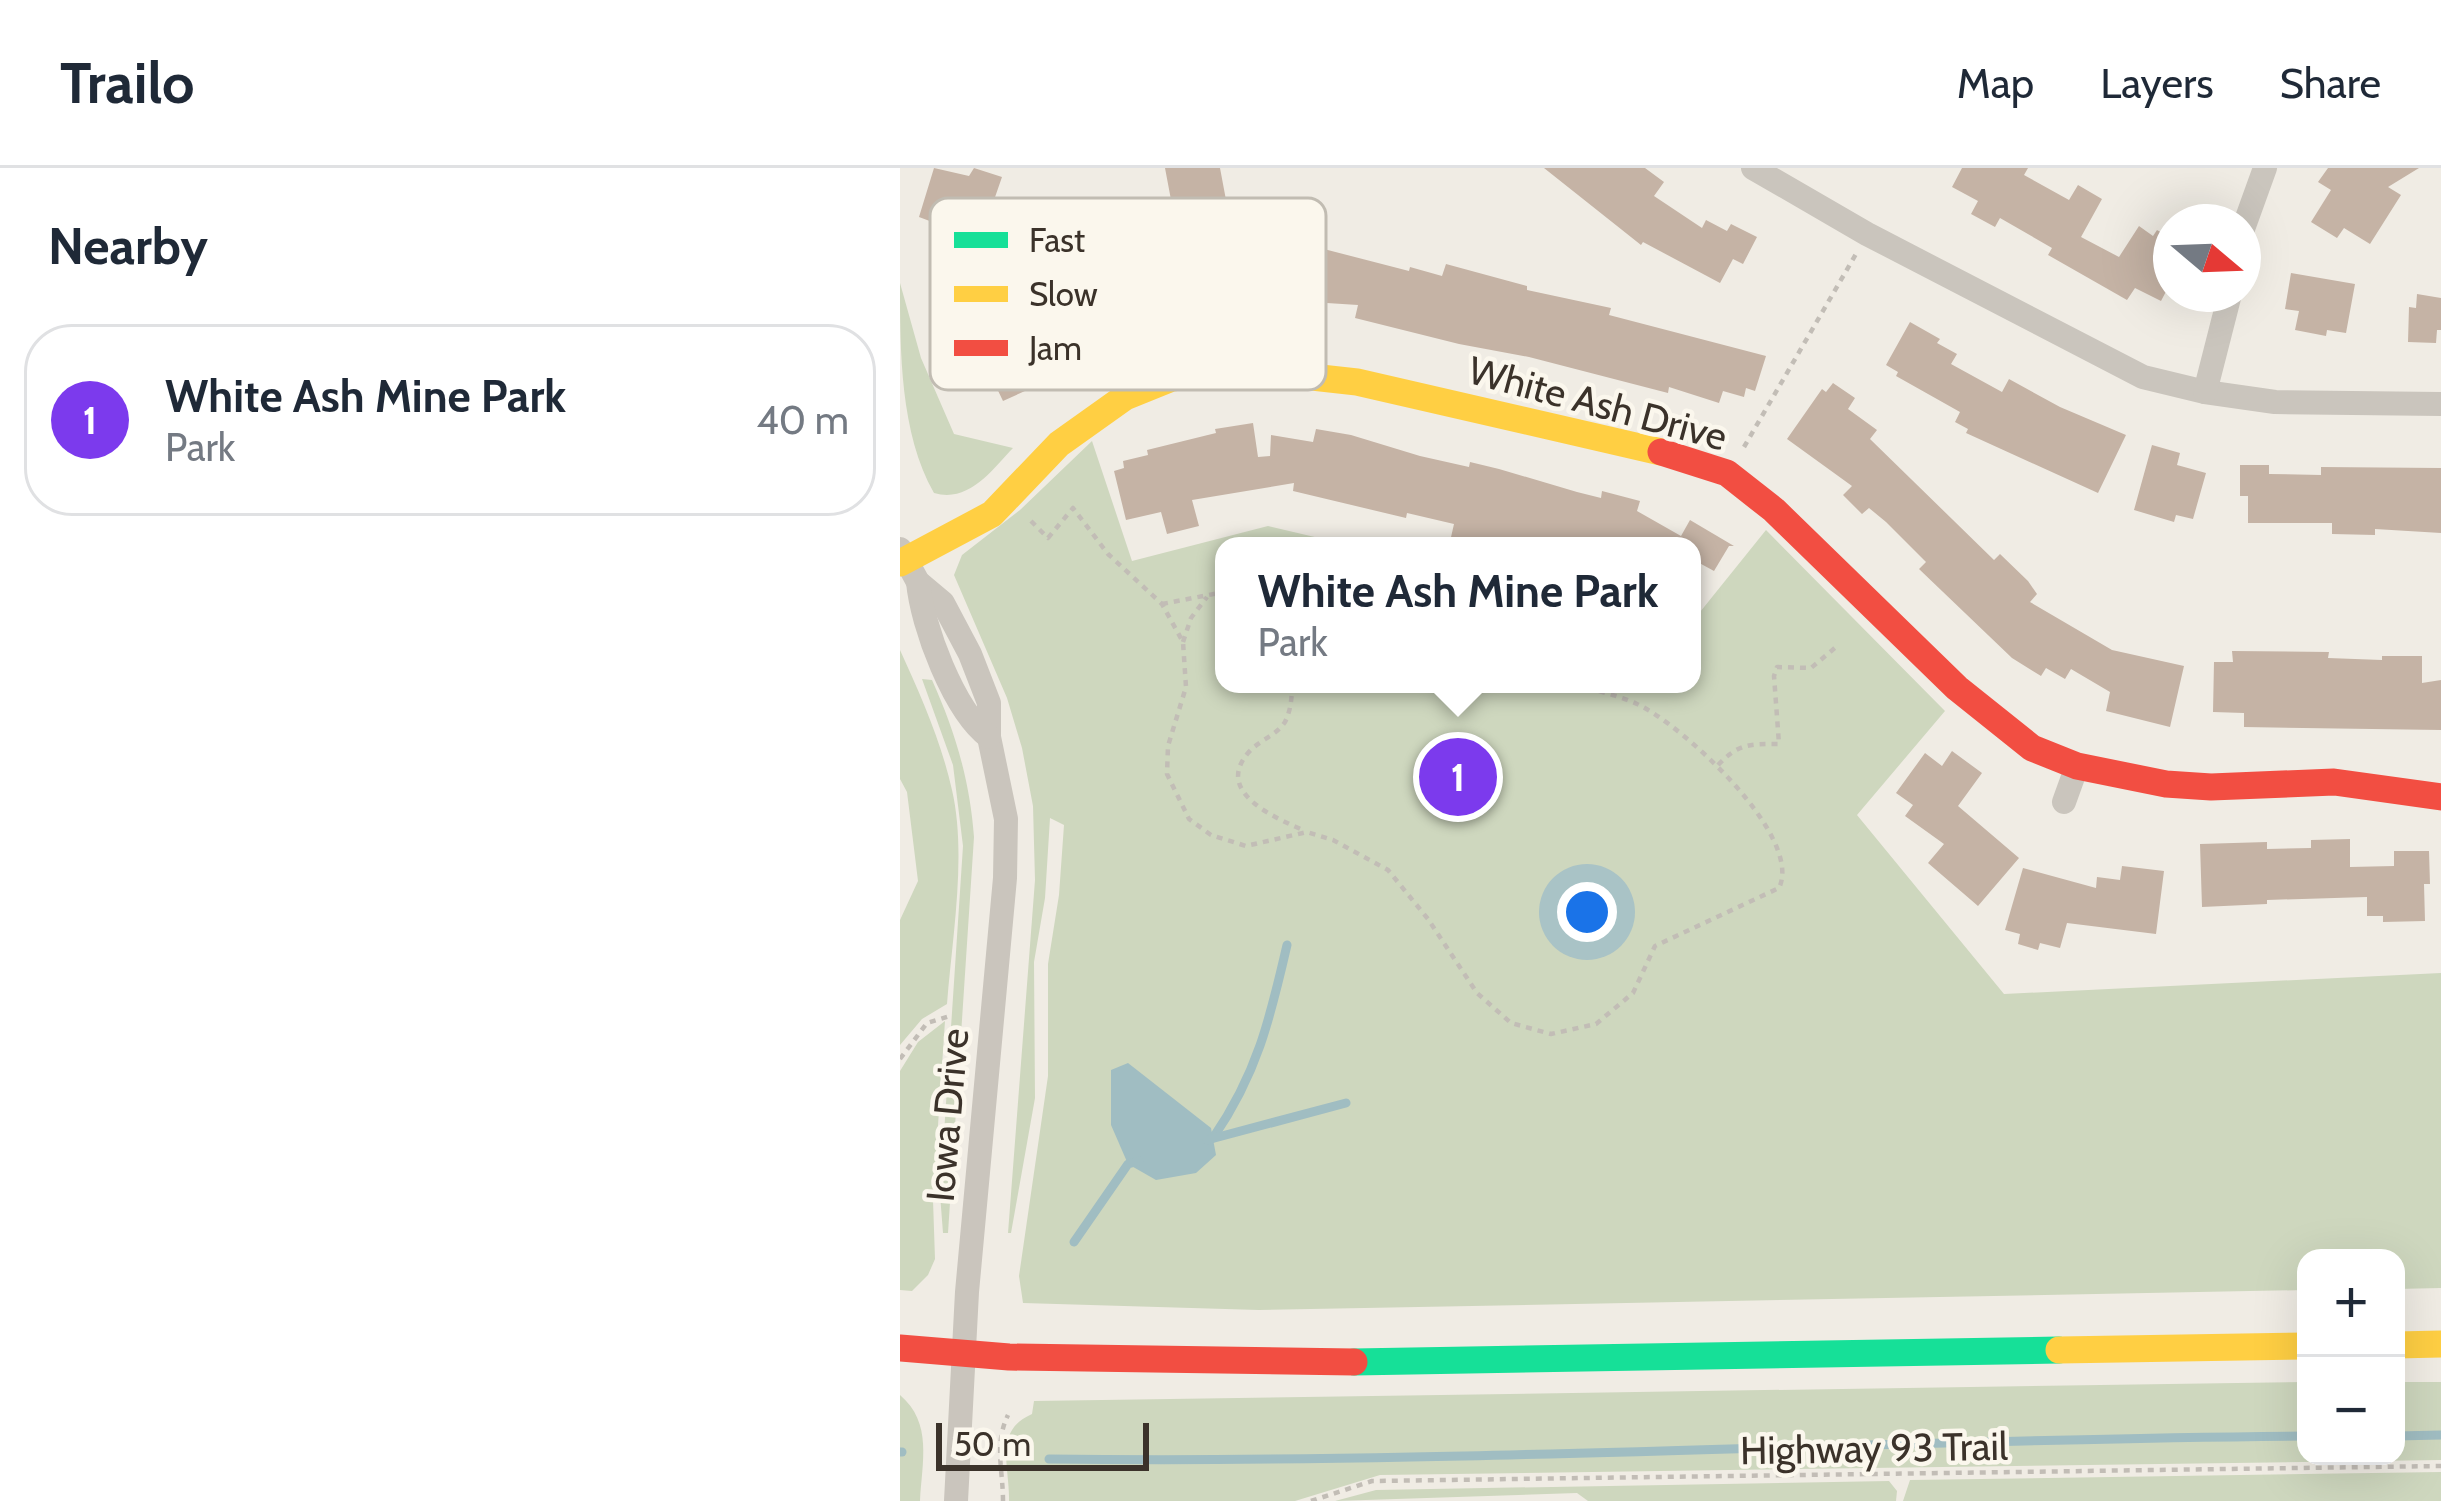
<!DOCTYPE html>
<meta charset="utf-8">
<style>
body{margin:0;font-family:Cabin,sans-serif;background:#f6f6f7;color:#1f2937}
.controls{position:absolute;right:36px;bottom:36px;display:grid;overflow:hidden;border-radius:24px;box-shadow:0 12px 48px #0002}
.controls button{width:108px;height:108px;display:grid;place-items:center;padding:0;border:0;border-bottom:3px solid #e0e1e3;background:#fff;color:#1f2937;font:60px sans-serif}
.compass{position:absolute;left:1253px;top:36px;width:108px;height:108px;border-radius:50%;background:#fff;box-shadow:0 12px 48px #0002;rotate:109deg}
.scale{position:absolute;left:36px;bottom:30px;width:213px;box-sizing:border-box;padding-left:12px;border:6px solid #3b322a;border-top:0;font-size:33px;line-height:42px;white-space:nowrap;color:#3b322a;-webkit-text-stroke:9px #fbf7ed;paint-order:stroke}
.you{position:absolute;left:687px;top:744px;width:42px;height:42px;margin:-30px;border:9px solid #fff;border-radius:50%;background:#1a73e8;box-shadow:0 0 0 18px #1a73e833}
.badge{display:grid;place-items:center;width:78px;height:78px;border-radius:50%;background:#7c3aed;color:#fff;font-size:39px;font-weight:700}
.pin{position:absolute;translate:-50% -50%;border:6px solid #fff;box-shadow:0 3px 12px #0006}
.popup{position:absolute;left:315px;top:369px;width:486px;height:156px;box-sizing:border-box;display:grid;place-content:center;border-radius:24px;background:#fff;filter:drop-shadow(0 3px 9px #0005);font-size:39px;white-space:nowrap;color:#747a83}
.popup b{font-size:45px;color:#1f2937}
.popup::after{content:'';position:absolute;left:50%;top:100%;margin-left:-24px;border:24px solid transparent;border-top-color:#fff}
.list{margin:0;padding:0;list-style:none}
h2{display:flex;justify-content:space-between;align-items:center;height:156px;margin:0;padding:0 48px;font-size:51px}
h2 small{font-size:39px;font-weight:400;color:#747a83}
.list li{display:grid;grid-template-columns:78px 1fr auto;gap:36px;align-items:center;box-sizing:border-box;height:192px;margin:0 24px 24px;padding:0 24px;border:3px solid #e0e1e3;border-radius:48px}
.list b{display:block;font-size:45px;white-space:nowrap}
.list p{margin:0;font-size:39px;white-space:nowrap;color:#747a83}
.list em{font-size:39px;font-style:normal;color:#747a83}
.map{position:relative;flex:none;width:1541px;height:1333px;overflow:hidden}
header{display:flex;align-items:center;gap:72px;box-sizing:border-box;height:168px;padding:0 60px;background:#fff;border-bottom:3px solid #e0e1e3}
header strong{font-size:57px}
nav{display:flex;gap:66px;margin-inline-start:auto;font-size:42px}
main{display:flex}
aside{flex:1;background:#fff}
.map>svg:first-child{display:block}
.green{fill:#ced7be}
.water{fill:#a0bdc2}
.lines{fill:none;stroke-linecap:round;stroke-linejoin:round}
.stream{stroke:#a0bdc2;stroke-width:9}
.building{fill:#c5b3a5}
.path{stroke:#c2bdb6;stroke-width:4.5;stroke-dasharray:6 6;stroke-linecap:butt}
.street{stroke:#cac5bd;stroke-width:24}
.fast{stroke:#16e098;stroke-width:27}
.slow{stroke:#ffcf43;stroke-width:27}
.jam{stroke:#f24e42;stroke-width:27}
.labels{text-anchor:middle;stroke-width:9;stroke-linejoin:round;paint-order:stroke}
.street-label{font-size:39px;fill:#3b322a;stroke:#fbf7ed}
.key{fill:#fbf7ed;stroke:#c1bcb2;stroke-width:3}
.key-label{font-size:33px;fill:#3b322a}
</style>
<header>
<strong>Trailo</strong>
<nav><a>Map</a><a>Layers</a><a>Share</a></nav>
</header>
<main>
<aside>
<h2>Nearby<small></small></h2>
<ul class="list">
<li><span class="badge">1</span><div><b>White Ash Mine Park</b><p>Park</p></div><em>40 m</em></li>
</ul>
</aside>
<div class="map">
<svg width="1541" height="1333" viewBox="0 0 1541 1333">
<rect width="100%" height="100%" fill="#f0ece4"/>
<g class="green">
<path d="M0 115 21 190 54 266 113 280C91 303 69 335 34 325 0 265 0 183 0 115Z"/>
<polygon points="192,273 232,393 368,358 453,378 324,378 324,516 792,516 792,454 866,362 1045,543 957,647 1104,826 1541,805 1541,1120 1496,1121 1496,1090 1406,1090 1406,1122 359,1142 123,1135 119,1108 148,908 148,796 159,727 164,657 150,650 145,730 134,794 135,930 111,1065 108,1065 135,712 133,638 122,580 107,530 54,407 62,387 120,342"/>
<path d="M0 482C21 528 41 573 52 622 67 687 52 770 47 836L22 851 0 877V752L18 713 7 624 0 611Z"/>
<path d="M22 511 32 512C55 563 70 613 74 669L48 1065H43L40 1026 63 678 53 597Z"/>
<polygon points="45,853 33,1032 35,1091 28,1107 12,1123 0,1122 0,903 18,874"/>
<path d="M1406 1214V1288H1496V1214H1541V1292L480 1307 395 1333H109C110 1298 93 1263 132 1246L134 1233Z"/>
<path d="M0 1227C33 1255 22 1294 20 1333H0Z"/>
<polygon points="1541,1304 1541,1333 1003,1333 1010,1312"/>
<polygon points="989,1313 997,1323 996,1333 688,1333 677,1325 435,1333 476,1322"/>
</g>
<polygon class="water" points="228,895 311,960 316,987 296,1005 256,1012 228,996 211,957 211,902"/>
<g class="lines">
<g class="stream">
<path d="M313 970C357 906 370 851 387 777"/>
<polyline points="307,972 446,935"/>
<polyline points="174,1074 228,996 239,993"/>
<polyline points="1496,1268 1541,1267"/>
<polyline points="0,1284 2,1284"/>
<path d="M149 1291C568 1296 987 1271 1406 1268"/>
</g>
</g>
<g class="building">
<polygon points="34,0 69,8 74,0 102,9 85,58 105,104 96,108 116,155 130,149 144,181 131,187 138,202 131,205 136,218 103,233 44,110 67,100 54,68 33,62 35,55 19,49"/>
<polygon points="265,0 320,0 326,32 315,34 317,45 275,53"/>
<polygon points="644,0 745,0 764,14 754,28 802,60 806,52 827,63 831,56 857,69 843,96 833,91 820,115 743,74 741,77"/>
<polygon points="1062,0 1128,0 1124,7 1169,32 1178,17 1202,31 1181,69 1219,89 1239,58 1253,68 1257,62 1271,70 1271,114 1261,133 1235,120 1227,132 1148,87 1152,80 1100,50 1095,59 1071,46 1078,33 1052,19"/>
<polygon points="1428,0 1519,0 1488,19 1501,27 1470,76 1444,60 1437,70 1411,54 1431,22 1418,14"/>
<polygon points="364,66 421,68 420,80 509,103 510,99 542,108 546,96 627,118 627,122 711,140 709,147 866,188 855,223 846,220 844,229 823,223 819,235 769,219 768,225 629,189 559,176 455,150 458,137 380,132 381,114 356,113 358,82 363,82"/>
<polygon points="279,89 281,98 315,93 323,147 277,158 274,138 256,140 249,94"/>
<polygon points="1391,105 1455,116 1446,165 1427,162 1426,168 1395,162 1399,143 1385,141"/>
<polygon points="1517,126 1541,130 1541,162 1537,162 1536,175 1508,174 1509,139 1516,140"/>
<polygon points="1010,154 1040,171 1037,175 1057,186 1051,196 1102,224 1109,211 1160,239 1226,267 1198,325 1066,265 1068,261 1055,254 1060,244 996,208 998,204 986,197"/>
<polygon points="933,215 955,230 948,241 977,262 970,271 1094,392 1100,386 1128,413 1137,426 1130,434 1212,482 1284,498 1270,559 1206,543 1210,524 1171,501 1165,511 1146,500 1141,508 1112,490 1019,401 1026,394 986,354 969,340 962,346 943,327 952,318 887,271 922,221 926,224"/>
<polygon points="353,255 358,289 370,288 371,267 413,274 416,261 451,267 520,288 569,299 570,294 599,301 677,324 701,330 702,323 740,333 737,343 781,368 790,352 834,378 829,378 814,403 792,391 792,378 549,378 554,356 507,345 506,350 393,323 394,315 292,332 299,358 267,366 261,344 226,352 214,303 224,300 223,293 248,287 247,282 316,265 315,261"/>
<polygon points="1252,277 1280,285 1277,297 1306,305 1293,351 1276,347 1274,354 1234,342"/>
<polygon points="1340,297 1369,297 1369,306 1421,307 1421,299 1541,300 1541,365 1475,361 1475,367 1432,366 1432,355 1348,355 1348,328 1340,328"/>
<polygon points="1332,483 1429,484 1428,490 1482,492 1482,488 1522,488 1522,515 1541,512 1541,562 1344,559 1344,545 1313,544 1314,494 1333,494"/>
<polygon points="1052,583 1082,605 1058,638 1119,690 1078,738 1028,695 1044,676 1005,648 1013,637 996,625 1025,585 1042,598"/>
<polygon points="1450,671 1450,699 1494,698 1494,683 1529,683 1530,716 1524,716 1525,753 1483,754 1483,748 1467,748 1467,729 1367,732 1367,736 1302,739 1300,676 1367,674 1367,681 1411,680 1411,672"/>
<polygon points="1222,698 1264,703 1256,766 1167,755 1160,780 1140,775 1138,782 1118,776 1120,766 1105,762 1123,700 1196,720 1197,709 1220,712"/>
</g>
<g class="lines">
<g class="path">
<polyline points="844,279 956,86"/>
<path d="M131 353 148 370 173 340 208 386 262 436 283 474 286 519 268 578 267 606 289 651 311 667 346 678 407 664 433 672 488 702 528 751 577 825 611 855 651 866 696 856 733 825 755 778 879 720C904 668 781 556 737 536 717 527 694 522 674 516"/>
<polyline points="262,436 324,424"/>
<polyline points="283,474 291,450 307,429"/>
<path d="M392 516C392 529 391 542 385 554 376 568 359 572 348 585 314 625 376 650 405 663"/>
<path d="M818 597C839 575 850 576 879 576L874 508 877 499 911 500 936 479"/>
<polyline points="0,891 27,855 50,848"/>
<path d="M103 1333C103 1302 94 1276 108 1247"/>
<polyline points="411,1333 472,1313 1541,1298"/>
</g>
<g class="street">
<polyline points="853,0 967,66 1243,209 1305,224 1375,234 1541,236"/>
<polyline points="1343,61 1365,0"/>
<polyline points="175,63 178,109 225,229"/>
<polyline points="1305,224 1330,126"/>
<polyline points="0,381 18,414 43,435 70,486 89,535 89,569 106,651 105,710 67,1124 56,1333"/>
<path d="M18 414C22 458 54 543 89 569"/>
<polyline points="1164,634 1177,598"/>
</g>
<polyline class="fast" points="454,1194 1159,1182"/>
<g class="slow">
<polyline points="0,395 92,346 159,276 225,229 272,210 339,201 457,214 761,284"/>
<polyline points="1496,1177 1541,1176"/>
<polyline points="1159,1182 1406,1178"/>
</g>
<g class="jam">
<polyline points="761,284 827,305 874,342 1057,520 1132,580 1177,598 1266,616 1311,619 1434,614 1541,629"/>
<polyline points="0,1180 109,1189 454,1194"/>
</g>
</g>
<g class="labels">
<g class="street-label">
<text transform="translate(698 235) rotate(15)" y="14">White Ash Drive</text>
<text transform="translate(47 947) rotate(-85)" y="14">Iowa Drive</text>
<text transform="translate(974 1280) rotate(-1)" y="14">Highway 93 Trail</text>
</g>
</g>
<rect x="30" y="30" width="396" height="192" rx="18" class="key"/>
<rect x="54" y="64" width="54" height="16" fill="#16e098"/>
<rect x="54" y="118" width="54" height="16" fill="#ffcf43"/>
<rect x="54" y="172" width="54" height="16" fill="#f24e42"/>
<g class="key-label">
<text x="129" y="84">Fast</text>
<text x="129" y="138">Slow</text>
<text x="129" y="192">Jam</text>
</g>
</svg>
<div class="controls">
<button>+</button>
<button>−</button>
</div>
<svg class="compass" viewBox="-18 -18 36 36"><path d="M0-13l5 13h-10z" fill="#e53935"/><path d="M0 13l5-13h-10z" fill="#747a83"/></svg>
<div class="scale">50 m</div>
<div class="you"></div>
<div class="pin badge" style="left:558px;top:609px">1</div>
<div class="popup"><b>White Ash Mine Park</b>Park</div>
</div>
</main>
